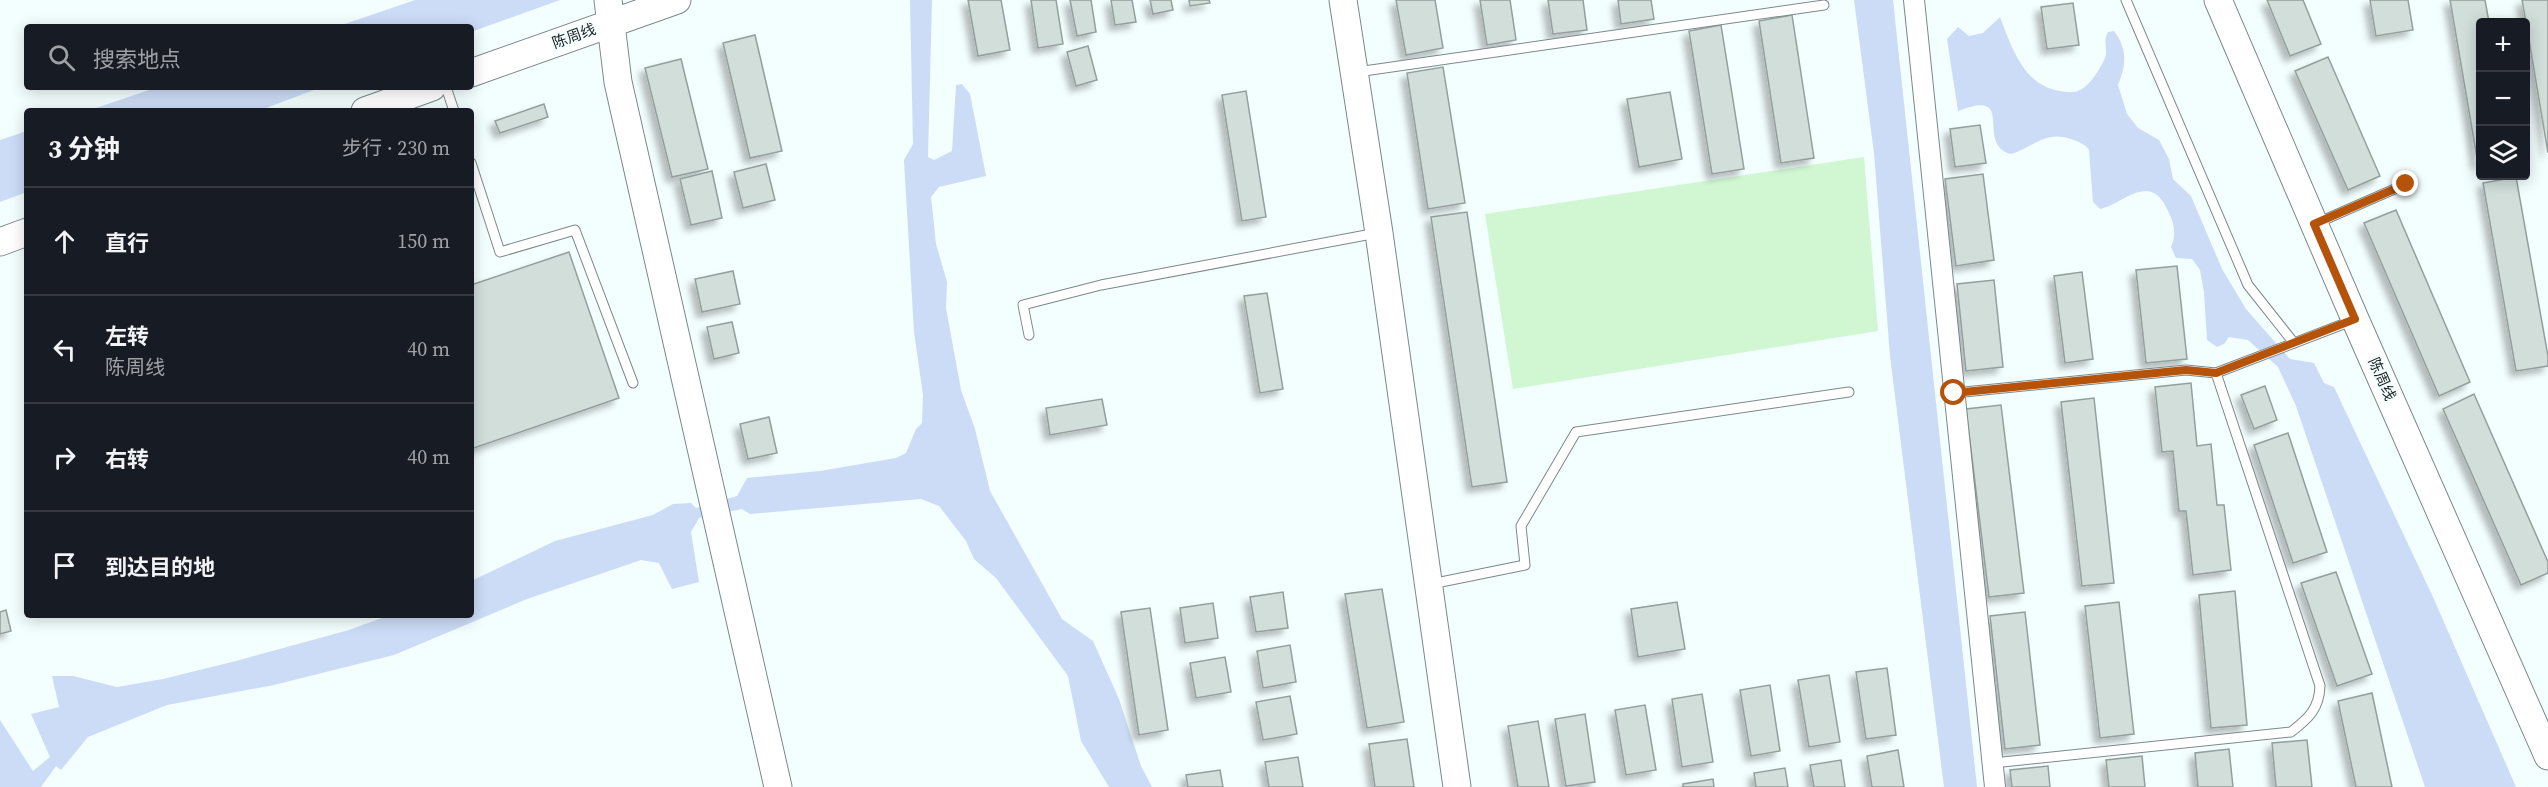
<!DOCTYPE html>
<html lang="zh">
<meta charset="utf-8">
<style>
body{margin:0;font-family:"Source Serif 4","Noto Sans SC",serif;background:#242831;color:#f1f3f6}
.controls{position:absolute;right:18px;top:18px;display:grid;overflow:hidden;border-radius:6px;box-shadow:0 3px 15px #0003}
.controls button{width:54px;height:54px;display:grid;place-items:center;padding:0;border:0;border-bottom:2px solid #363941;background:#171b24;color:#f1f3f6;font:30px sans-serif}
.stop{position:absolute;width:18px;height:18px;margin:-14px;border:4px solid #b45309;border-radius:50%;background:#fff}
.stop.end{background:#b45309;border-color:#fff;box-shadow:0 2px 6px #0008}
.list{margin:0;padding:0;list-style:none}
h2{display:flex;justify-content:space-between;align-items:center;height:78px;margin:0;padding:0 24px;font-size:26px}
h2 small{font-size:20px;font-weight:400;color:#9ea1a6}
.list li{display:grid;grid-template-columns:39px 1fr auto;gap:18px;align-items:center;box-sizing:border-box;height:108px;padding:0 24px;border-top:2px solid #363941}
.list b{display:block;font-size:22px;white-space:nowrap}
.list p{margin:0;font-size:20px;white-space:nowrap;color:#9ea1a6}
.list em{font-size:20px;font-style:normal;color:#9ea1a6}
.icon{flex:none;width:33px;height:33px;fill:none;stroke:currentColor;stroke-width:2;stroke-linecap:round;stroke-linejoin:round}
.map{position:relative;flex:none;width:2548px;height:787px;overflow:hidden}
.search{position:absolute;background:#171b24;box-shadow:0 3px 15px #0003;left:24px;top:24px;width:450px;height:66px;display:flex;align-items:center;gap:15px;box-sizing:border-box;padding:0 21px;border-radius:6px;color:#9ea1a6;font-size:22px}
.panel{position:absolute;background:#171b24;box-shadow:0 3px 15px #0003;left:24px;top:108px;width:450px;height:510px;border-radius:6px}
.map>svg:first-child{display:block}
.green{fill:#d0f6d2}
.water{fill:#ccdcf6}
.building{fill:#d1deda;stroke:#949f9c;stroke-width:1.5;filter:url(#shadow)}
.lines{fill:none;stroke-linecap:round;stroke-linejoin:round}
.lane-casing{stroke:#7c8889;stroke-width:11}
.street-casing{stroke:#7c8889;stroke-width:22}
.secondary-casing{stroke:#7c8889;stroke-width:29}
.lane{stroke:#fff;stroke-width:9}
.street{stroke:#fff;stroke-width:20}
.secondary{stroke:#fff;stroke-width:27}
.route{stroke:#b45309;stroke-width:8}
.labels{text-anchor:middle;stroke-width:4.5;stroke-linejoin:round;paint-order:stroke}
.street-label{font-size:15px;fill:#1c2021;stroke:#f3feff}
</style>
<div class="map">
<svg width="2548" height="787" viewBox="0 0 2548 787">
<defs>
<filter id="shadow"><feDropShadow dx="-5.5" dy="5.5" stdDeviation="3" flood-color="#0004"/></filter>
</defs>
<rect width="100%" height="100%" fill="#f3feff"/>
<polygon class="green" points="1864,157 1878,331 1513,389 1485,214"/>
<g class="water">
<polygon points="415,0 560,0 471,32 471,27 336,27"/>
<polygon points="910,0 932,0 928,157 934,160 952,151 956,85 962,84 970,94 986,176 939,187 931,197 936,244 947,282 946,308 961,390 975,429 990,491 1062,619 1093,641 1119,699 1141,766 1152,787 1109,787 1081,741 1068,676 996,578 974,559 966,541 939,506 921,499 750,514 742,509 699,518 691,532 699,582 672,589 659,563 641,560 527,599 394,655 274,685 167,705 88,737 61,770 56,766 41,787 0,787 0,720 33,771 50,757 31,714 59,707 52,676 73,676 117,687 163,679 236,661 349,630 390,615 471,615 471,581 555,541 653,515 673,504 691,503 696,508 737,496 747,478 820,471 896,458 906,453 916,429 922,423 923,395 914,332 904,160 913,144"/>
<polygon points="1854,0 1893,0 1977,787 1944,787 1890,356 1874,153"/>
<path d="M2000 17C2012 48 2024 86 2060 91 2071 93 2078 93 2086 86 2094 79 2103 64 2106 55 2107 46 2103 40 2108 32L2114 31C2128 49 2126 66 2118 85L2127 114 2138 128 2159 140 2169 159 2173 179 2191 196 2222 269 2246 309 2290 359 2314 363 2324 383 2334 387 2433 597 2516 787H2425L2296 406 2278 367 2248 340 2229 337 2224 344 2217 347 2207 340 2204 292 2200 270 2192 259 2176 258 2171 247C2177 234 2174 223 2168 211 2150 170 2124 204 2100 209L2093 202 2089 150C2085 144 2081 143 2074 140 2045 129 2035 147 2011 154 1974 144 2018 87 1958 111L1947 39 1958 27 1969 36 1983 33Z"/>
<polygon points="158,87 322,87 258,111 87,111"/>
<polygon points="27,131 27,192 0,202 0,140"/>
</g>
<g class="building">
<polygon points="968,0 1001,0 1010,50 978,56"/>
<polygon points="1031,0 1056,0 1063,44 1038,48"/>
<polygon points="1070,0 1091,0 1096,32 1077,36"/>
<polygon points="1111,0 1132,0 1136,22 1115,25"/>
<polygon points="1150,0 1171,0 1173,10 1153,14"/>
<polygon points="1189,0 1209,0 1210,3 1190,6"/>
<polygon points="1396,0 1435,0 1443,48 1406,55"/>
<polygon points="1480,0 1510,0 1516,40 1487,45"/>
<polygon points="1548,0 1583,0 1587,30 1553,34"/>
<polygon points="1618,0 1651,0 1654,19 1621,24"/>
<polygon points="2267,0 2303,0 2321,44 2290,56"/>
<polygon points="2370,0 2408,0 2413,30 2376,36"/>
<polygon points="2450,0 2485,0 2489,22 2480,22 2480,164 2478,164"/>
<polygon points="2522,0 2548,0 2548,153 2526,22"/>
<polygon points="2073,3 2079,45 2047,49 2041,7"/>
<polygon points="1792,15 1814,158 1781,163 1759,21"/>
<polygon points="1721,25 1744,169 1712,174 1689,31"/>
<polygon points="755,35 782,151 750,158 723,43"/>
<polygon points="1088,46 1097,80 1076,86 1067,52"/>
<polygon points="2328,57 2380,176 2348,190 2295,71"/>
<polygon points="681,59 708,169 672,177 645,68"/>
<polygon points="1443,67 1465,203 1428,209 1407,73"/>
<polygon points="1246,91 1266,217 1242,221 1222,95"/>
<polygon points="1670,92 1682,159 1639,167 1627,99"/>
<polygon points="544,104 548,117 500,133 495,121"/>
<polygon points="1980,125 1986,163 1955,167 1950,129"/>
<polygon points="766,164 775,200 743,208 734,172"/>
<polygon points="712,171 722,218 691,225 680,179"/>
<polygon points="1983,174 1994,260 1956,266 1945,179"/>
<polygon points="2516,177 2548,356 2548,366 2516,371 2483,183"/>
<polygon points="2396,210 2470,382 2439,396 2364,223"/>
<polygon points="1467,212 1507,482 1472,487 1431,217"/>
<polygon points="569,252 619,398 471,449 471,285"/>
<polygon points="2177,266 2187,359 2146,363 2136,270"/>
<polygon points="733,271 740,304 702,312 695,279"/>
<polygon points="2082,272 2093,359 2065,363 2054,276"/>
<polygon points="1994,280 2003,367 1966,371 1957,284"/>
<polygon points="1267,293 1283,389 1260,393 1244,296"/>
<polygon points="732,322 739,353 714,359 707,327"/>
<polygon points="2191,383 2197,446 2211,444 2217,505 2224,505 2231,570 2193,575 2186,511 2179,511 2173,451 2162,452 2155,387"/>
<polygon points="2265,386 2277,420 2254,429 2241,395"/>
<polygon points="2474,394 2548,562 2548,573 2521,585 2443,409"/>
<polygon points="2094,398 2114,583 2082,586 2061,402"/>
<polygon points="1102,399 1107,425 1050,435 1046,408"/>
<polygon points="2001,405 2024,593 1989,597 1966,409"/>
<polygon points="769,417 777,453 748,459 740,424"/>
<polygon points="2288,433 2327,552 2293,563 2254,445"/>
<polygon points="2336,572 2372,674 2337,686 2301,583"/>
<polygon points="1382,589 1404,722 1367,728 1345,594"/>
<polygon points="2235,591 2247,725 2211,728 2199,595"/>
<polygon points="1283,592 1288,628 1256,632 1250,597"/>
<polygon points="1677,602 1685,649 1638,657 1631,609"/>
<polygon points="2119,602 2134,734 2100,738 2085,606"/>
<polygon points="1213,603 1218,638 1185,643 1180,608"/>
<polygon points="1150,608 1168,730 1139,735 1121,612"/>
<polygon points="6,610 11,631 0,634 0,612"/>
<polygon points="2025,612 2040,745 2005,749 1990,616"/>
<polygon points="1290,645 1296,682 1263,688 1257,651"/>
<polygon points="1225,657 1231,692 1196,698 1190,663"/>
<polygon points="1887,668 1896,735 1866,739 1856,672"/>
<polygon points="1829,675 1840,742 1809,747 1798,680"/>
<polygon points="1770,685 1780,751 1751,756 1740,690"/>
<polygon points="2372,693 2392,787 2356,787 2338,701"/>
<polygon points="1702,694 1713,762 1682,767 1672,699"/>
<polygon points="1290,696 1297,734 1263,740 1256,702"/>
<polygon points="1645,705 1656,770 1626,775 1615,710"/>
<polygon points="1585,714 1595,782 1566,786 1555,719"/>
<polygon points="1538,721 1549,787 1518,787 1508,726"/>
<polygon points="1407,739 1414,787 1375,787 1369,744"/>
<polygon points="2307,740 2312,787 2276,787 2272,743"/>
<polygon points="2229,749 2233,787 2198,787 2195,753"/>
<polygon points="1898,750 1904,787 1872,787 1867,756"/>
<polygon points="2142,756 2145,787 2109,787 2106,760"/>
<polygon points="1298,757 1303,787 1269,787 1265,762"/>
<polygon points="1841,760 1845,787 1814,787 1810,765"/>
<polygon points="2048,766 2050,787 2012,787 2010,770"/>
<polygon points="1785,768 1788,787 1756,787 1754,773"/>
<polygon points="1220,770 1223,787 1188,787 1186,775"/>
<polygon points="1713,779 1714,787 1683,787 1683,784"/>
</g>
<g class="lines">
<g class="lane-casing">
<g id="lane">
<polyline points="2126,0 2248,285 2294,343"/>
<polyline points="1357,72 1824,5"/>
<polyline points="446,87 454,111"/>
<polyline points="471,163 500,252 575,230 633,383"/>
<polyline points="2317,223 2406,184"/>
<polyline points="1029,335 1023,305 1101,285 1377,233"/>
<polyline points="2216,373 2354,320"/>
<path d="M1954 393 2186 370 2216 373 2320 686C2319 709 2309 718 2291 732L1993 763"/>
<polyline points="1431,584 1525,565 1521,526 1576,432 1849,392"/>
</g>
</g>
<g class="street-casing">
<polyline id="street" points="1914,0 1995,787"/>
</g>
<g class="secondary-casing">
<g id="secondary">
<polyline points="608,0 618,82 778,787"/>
<polyline points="1343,0 1379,233 1457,787"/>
<polyline points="2218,0 2355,319 2548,756"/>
<polyline points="471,73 677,0"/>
<polyline points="365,111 432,87"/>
<polyline points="0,242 27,232"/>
</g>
</g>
<use href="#lane" class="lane"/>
<use href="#street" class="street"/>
<use href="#secondary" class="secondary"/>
</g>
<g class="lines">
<polyline class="route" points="1954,393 2186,370 2216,373 2355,319 2314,224 2406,184"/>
</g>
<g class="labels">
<g class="street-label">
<text transform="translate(574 36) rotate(-20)" y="5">陈周线</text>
<text transform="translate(2382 379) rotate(66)" y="5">陈周线</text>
</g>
</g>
</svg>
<div class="controls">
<button>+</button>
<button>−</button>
<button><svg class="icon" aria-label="layers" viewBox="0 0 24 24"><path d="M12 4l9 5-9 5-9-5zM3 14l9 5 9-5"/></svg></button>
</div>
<div class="stop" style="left:1954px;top:393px"></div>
<div class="stop end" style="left:2406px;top:184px"></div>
<div class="search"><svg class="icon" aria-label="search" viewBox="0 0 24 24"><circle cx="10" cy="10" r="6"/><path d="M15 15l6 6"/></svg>搜索地点</div>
<section class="panel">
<h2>3 分钟<small>步行 · 230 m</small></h2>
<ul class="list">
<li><svg class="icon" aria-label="ahead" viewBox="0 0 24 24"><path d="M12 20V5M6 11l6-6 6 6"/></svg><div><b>直行</b></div><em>150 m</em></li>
<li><svg class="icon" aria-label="left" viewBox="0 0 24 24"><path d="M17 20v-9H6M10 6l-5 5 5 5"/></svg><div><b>左转</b><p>陈周线</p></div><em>40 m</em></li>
<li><svg class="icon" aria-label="right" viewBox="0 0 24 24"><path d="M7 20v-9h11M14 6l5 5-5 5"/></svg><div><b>右转</b></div><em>40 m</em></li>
<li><svg class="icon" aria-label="arrive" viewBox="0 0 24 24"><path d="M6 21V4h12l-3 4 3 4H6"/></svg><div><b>到达目的地</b></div></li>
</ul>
</section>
</div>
